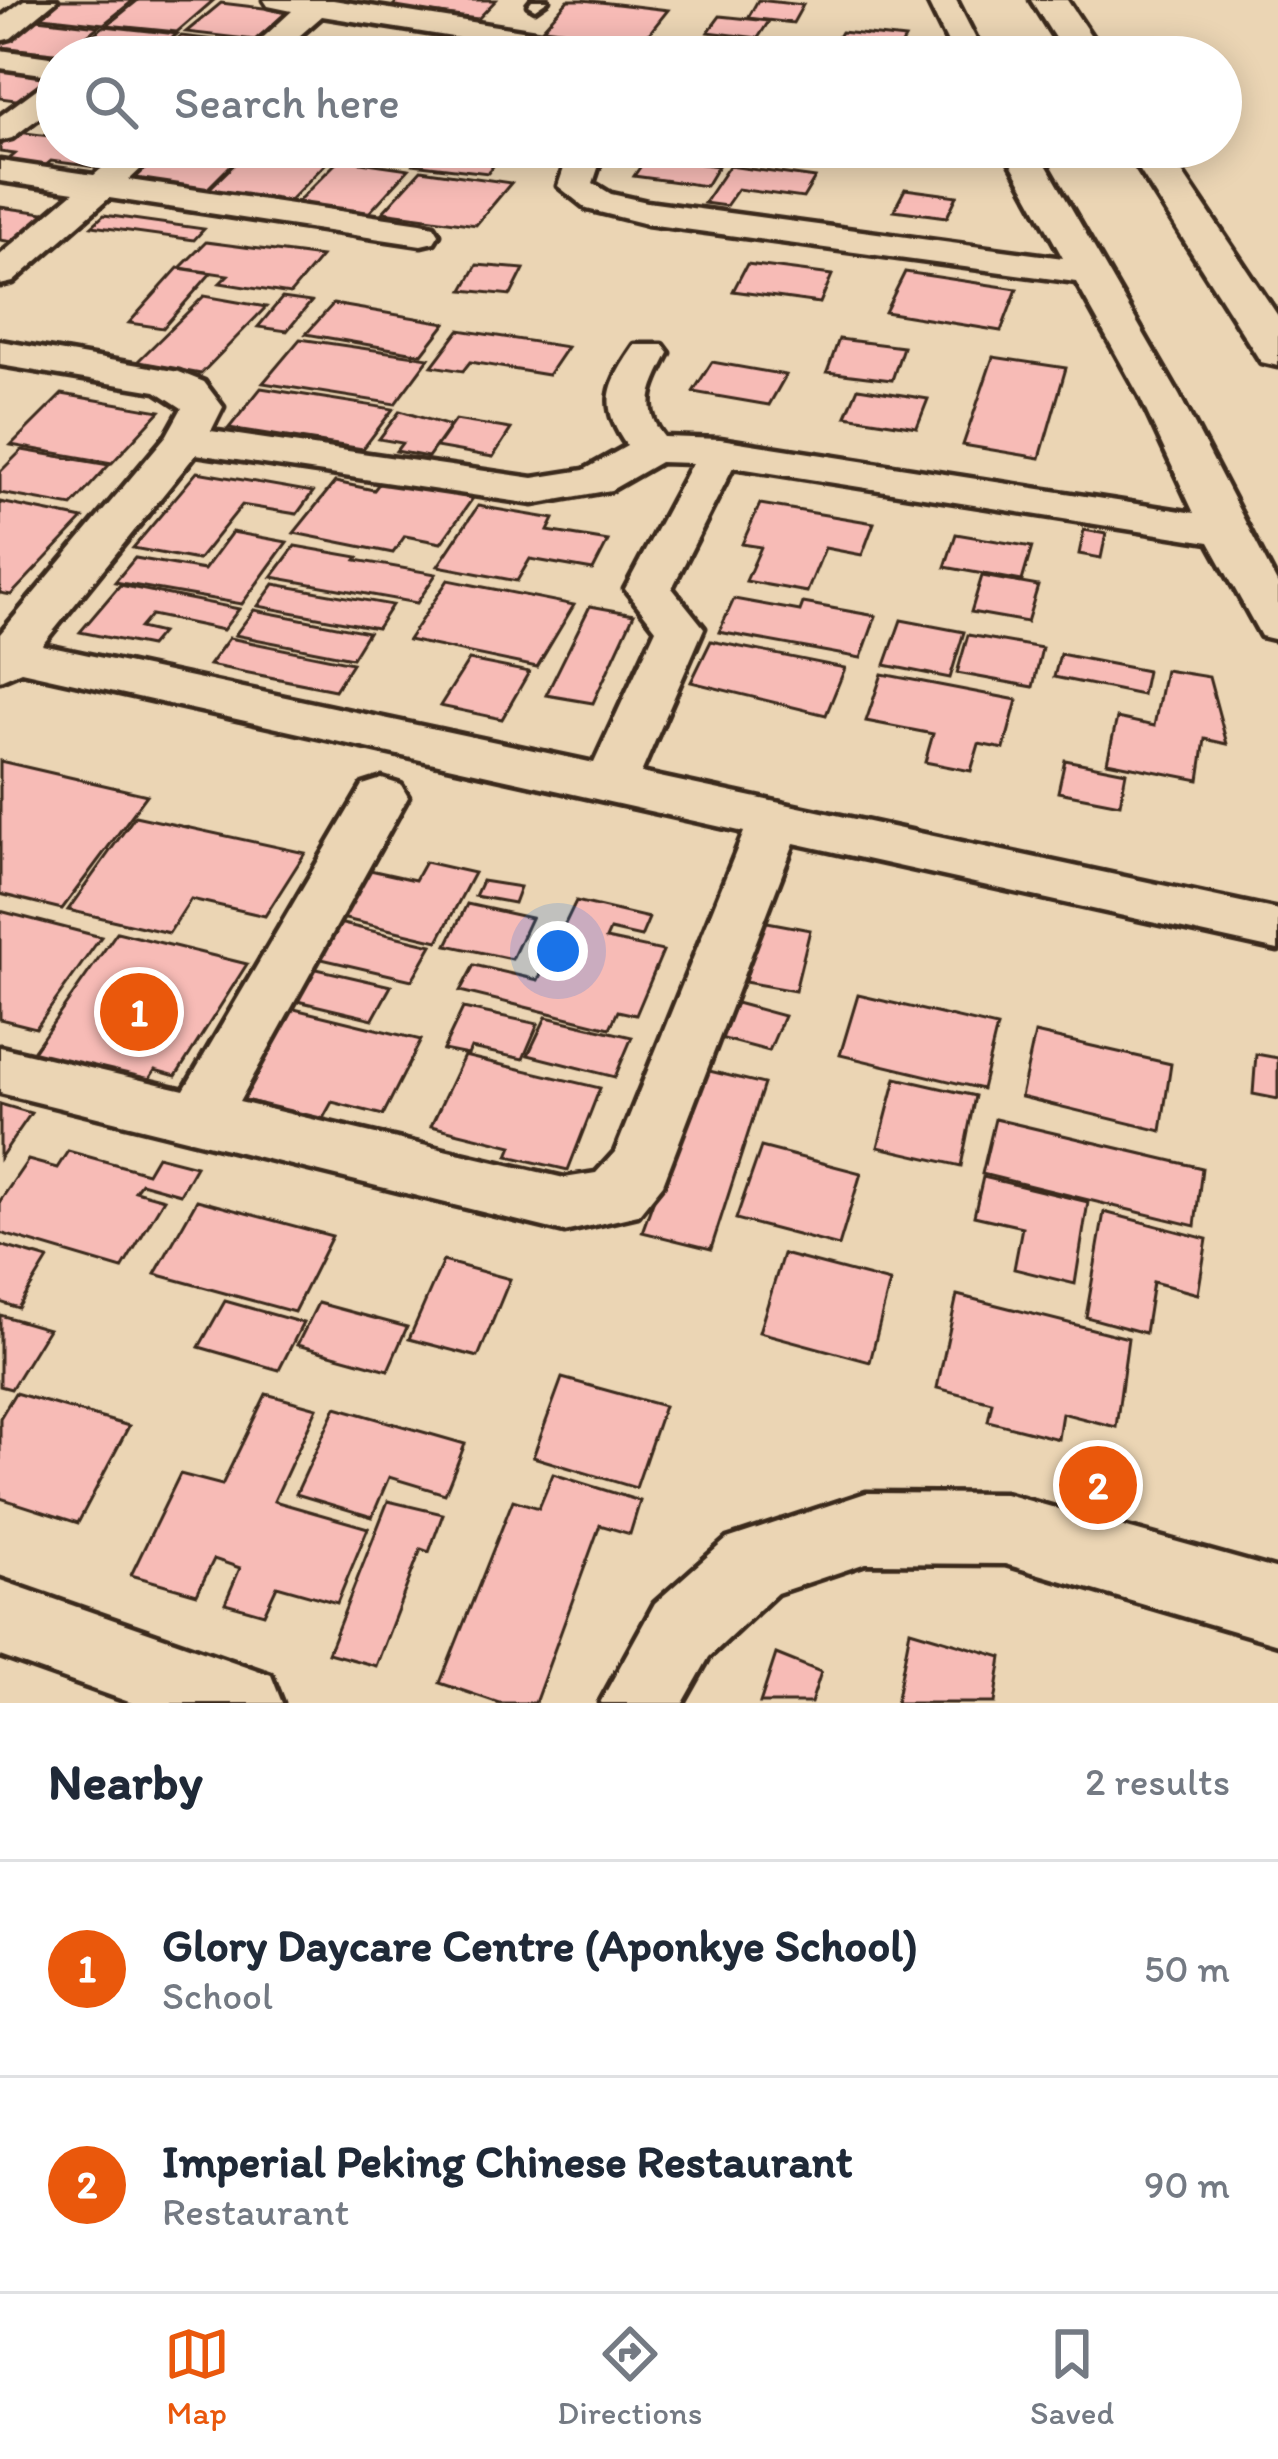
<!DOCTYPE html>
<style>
body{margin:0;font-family:Itim,sans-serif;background:#f6f6f7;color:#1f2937}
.you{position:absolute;left:558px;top:951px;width:42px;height:42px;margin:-30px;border:9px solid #fff;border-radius:50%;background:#1a73e8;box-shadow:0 0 0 18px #1a73e833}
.badge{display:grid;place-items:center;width:78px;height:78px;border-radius:50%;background:#ea580c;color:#fff;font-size:39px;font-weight:700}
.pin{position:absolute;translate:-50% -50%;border:6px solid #fff;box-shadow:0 3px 12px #0006}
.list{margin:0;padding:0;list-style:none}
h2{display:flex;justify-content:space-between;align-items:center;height:156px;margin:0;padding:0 48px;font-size:51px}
h2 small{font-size:39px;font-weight:400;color:#747a83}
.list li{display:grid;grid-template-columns:78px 1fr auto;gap:36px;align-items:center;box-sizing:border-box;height:216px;padding:0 48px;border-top:3px solid #e0e1e3}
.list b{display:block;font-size:45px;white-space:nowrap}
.list p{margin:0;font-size:39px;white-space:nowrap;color:#747a83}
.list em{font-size:39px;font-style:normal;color:#747a83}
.icon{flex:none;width:66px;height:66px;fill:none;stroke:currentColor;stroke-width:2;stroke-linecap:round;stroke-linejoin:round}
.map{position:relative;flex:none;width:1278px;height:1703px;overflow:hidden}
.search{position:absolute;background:#fff;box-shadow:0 6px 30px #0003;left:36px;right:36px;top:36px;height:132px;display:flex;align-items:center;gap:30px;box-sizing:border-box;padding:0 42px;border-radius:66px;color:#747a83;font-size:45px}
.sheet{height:588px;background:#fff}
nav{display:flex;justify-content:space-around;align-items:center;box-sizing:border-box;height:168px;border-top:3px solid #e0e1e3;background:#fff;font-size:33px;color:#747a83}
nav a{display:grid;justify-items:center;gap:6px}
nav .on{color:#ea580c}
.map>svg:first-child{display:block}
.building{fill:#f7bbb6;stroke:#3b2a1e;stroke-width:3}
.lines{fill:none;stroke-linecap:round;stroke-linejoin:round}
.lane-casing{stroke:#3b2a1e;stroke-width:9}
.street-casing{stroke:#3b2a1e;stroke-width:9}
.secondary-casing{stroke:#3b2a1e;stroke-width:9}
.lane{fill:#ebd5b4;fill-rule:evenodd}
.street{fill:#ebd5b4;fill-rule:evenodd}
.secondary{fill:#ebd5b4;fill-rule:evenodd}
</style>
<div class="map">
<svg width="1278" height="1703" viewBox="0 0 1278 1703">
<rect width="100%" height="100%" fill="#ebd5b4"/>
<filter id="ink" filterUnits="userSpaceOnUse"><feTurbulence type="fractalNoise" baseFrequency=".00833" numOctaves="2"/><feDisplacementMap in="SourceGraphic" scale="24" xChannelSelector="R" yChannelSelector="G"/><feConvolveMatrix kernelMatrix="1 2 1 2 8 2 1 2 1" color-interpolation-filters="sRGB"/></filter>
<g filter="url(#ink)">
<g class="building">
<polygon points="55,0 134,0 104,24 34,16"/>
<polygon points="138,0 214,0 177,32 107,25"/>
<polygon points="399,0 496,0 478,19 391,8"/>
<polygon points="568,0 583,0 668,10 644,40 543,28"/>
<polygon points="758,0 803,5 793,23 748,18"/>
<polygon points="221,3 289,11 255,40 186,32"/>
<polygon points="720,16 769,21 758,38 708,32"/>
<polygon points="29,18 99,26 63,54 0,47 0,40"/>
<polygon points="104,26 177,34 150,57 65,57"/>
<polygon points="841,32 905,39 896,55 832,47"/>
<polygon points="181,36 260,45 247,57 155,57"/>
<polygon points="316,46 381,53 377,57 304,57"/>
<polygon points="0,64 57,72 57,83 31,102 0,98"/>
<polygon points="57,129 57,147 133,150 110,169 51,161 38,172 0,167 15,154 0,152 0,145 18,132 49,136"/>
<polygon points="155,147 229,147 247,149 200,196 114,184"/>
<polygon points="259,147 350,147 341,157"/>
<polygon points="378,147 507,147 488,173 413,164 423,152"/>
<polygon points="682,147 734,147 725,163 676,156"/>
<polygon points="251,148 330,159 288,202 207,191"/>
<polygon points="647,157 718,166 706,186 634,176"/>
<polygon points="340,159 409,169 367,215 295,204"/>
<polygon points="729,166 815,178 803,198 738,189 726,206 704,203"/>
<polygon points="421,170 511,183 476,225 383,212"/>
<polygon points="905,189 957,196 947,217 894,210"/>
<polygon points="0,207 59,215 27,244 0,240"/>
<polygon points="104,215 204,229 194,240 92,226"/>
<polygon points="206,242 321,257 290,294 220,283 228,275 180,268"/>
<polygon points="747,264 832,275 820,303 733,291"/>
<polygon points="477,265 524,269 511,295 463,290"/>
<polygon points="178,268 211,273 163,328 129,323"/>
<polygon points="905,272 1017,289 1001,331 885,312"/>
<polygon points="204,296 266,307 201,374 137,362"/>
<polygon points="282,298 311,302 287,331 258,327"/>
<polygon points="333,304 446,323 422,354 306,334"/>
<polygon points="459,330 567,347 548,375 470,362 463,371 432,366"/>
<polygon points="300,339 429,358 395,404 263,383"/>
<polygon points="839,339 903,347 892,380 827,372"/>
<polygon points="993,357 1066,368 1040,458 963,445"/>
<polygon points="712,362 786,375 769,405 693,392"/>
<polygon points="261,388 393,409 363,449 229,428"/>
<polygon points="858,388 928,399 917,427 846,416"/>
<polygon points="62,394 160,411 112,463 11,445"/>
<polygon points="400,411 450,426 428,457 396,451 402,443 379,439"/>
<polygon points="455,420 511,429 493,457 436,447"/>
<polygon points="22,450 109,465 72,506 0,493 0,472"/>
<polygon points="197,472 313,492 297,514 242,505 198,560 133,548"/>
<polygon points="381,481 473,498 441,543 405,536 393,553 294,533 335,482 374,490"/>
<polygon points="0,502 83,519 11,595 0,593"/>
<polygon points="760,504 874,523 862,555 825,548 807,592 746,581 761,547 742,544"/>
<polygon points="478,506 554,519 548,531 608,541 593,570 530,559 517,581 438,566"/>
<polygon points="1084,530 1106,534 1101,558 1079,554"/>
<polygon points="232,532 287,542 242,604 115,582 135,558 204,570"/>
<polygon points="956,534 1032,547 1022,581 945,567"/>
<polygon points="295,546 358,557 356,560 436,574 417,603 272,577"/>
<polygon points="982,576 1038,586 1027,622 971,612"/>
<polygon points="448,580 574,605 537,667 408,640"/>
<polygon points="274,584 392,605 377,628 258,606"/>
<polygon points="120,585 239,609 223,630 151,615 140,628 161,633 150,646 80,632"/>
<polygon points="734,599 800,611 803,603 876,616 861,658 719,632"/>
<polygon points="590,606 634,614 593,703 546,695"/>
<polygon points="254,610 368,632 352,658 235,635"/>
<polygon points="901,620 964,632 950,678 885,665"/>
<polygon points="968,635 1042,648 1033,687 957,673"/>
<polygon points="229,638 352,663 335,690 209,665"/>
<polygon points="711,641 845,668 826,715 691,682"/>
<polygon points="1060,654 1147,671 1142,695 1054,677"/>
<polygon points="469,660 529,672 502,719 440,706"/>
<polygon points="1165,670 1209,677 1227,744 1205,739 1199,780 1107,762 1117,718 1154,726"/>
<polygon points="882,674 1017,700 1004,749 979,744 971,771 925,762 933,734 866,721"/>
<polygon points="1065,760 1126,772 1120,804 1058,792"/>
<polygon points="0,761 147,795 62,909 0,894"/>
<polygon points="135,816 305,853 265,916 191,899 169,933 68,910"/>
<polygon points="425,862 474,873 438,941 341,918 370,870 415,880"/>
<polygon points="482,881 520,887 514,903 475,896"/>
<polygon points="576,901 649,918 641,937 610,930 606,939 663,951 636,1015 618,1011 610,1028 460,991 474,965 538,980"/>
<polygon points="467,904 531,918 512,959 447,945"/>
<polygon points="0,911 101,937 36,1028 0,1019"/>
<polygon points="762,921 810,930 795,991 745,982"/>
<polygon points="334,922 432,945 412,980 313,957"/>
<polygon points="117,932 247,964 176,1076 155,1070 142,1090 27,1060"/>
<polygon points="308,967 391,986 373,1019 289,999"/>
<polygon points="858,995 997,1027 982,1089 840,1055"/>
<polygon points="736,1003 784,1016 769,1051 720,1038"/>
<polygon points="286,1007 421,1040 383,1115 332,1102 316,1131 255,1115 261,1104 232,1097"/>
<polygon points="463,1008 538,1024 523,1059 471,1048 468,1055 443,1050"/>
<polygon points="546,1017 632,1037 615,1077 528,1055"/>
<polygon points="1035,1033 1171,1064 1161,1131 1021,1097"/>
<polygon points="1256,1054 1278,1058 1278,1099 1253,1094"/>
<polygon points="464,1056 600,1088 568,1170 508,1156 512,1146 431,1126"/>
<polygon points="701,1069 764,1084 711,1249 642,1232"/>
<polygon points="896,1078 975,1096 961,1166 878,1147"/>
<polygon points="0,1104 31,1113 0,1158"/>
<polygon points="995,1119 1202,1168 1195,1226 982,1174"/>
<polygon points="761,1147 861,1173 839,1246 736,1219"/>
<polygon points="68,1151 147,1173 157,1156 196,1166 180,1194 141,1183 135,1191 164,1199 122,1269 0,1233 0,1201 28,1160 57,1168"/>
<polygon points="983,1177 1088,1202 1075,1284 1014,1269 1022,1227 974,1216"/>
<polygon points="197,1200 332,1236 294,1312 155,1274"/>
<polygon points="1104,1212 1207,1239 1198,1294 1153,1282 1145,1333 1086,1317"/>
<polygon points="0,1245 48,1259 18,1308 0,1302"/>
<polygon points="783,1254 890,1282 870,1362 759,1332"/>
<polygon points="443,1261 510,1279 478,1357 409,1339"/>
<polygon points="957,1295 1128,1338 1116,1427 1062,1413 1058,1439 988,1421 992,1402 937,1388"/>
<polygon points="225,1301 303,1323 279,1370 199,1347"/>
<polygon points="318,1303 407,1327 388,1370 297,1345"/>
<polygon points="0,1315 48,1329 11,1389 0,1386"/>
<polygon points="562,1378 664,1406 636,1488 533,1457"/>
<polygon points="15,1393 129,1426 78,1523 0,1498 0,1418"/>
<polygon points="266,1394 317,1408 274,1501 368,1528 337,1603 277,1586 264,1614 225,1603 240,1568 214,1559 197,1594 131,1575 180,1474 222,1485"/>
<polygon points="336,1407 465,1444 445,1494 389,1477 372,1517 296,1494"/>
<polygon points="553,1474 640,1501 630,1534 600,1525 535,1703 499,1703 440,1683 513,1500 539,1508"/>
<polygon points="388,1501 443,1514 429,1552 421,1549 376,1666 328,1653"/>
<polygon points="910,1630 1002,1657 995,1703 896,1703"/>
<polygon points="776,1654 821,1672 811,1703 760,1703"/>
</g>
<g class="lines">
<g class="lane-casing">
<polygon id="lane" points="548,0 535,9 528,5 532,0"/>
</g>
<g class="street-casing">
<g id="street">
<polygon points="24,0 57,0 11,38 0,41 0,18"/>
<polygon points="264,0 333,0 635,48 650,57 578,57 322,16 275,57 242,57 292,11 268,6"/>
<polygon points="927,0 956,0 985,57 955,57"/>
<polygon points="0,50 57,58 57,76 0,68"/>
<polygon points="57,80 57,104 12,138 0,141 0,116 46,82"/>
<polygon points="127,147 164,147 129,180 421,223 434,226 439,234 434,242 421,245 109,198 13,282 0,285 0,255 74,192 0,181 0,161 94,175"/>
<path d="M571 147H605L593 183 611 194 647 202 1063 258 1002 147H1036L1179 395 1278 585V640L1261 636 1209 542 733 467 672 588 704 628 641 773 1278 910V950L794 843 663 1184 638 1215 564 1232 0 1093V1047L184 1090 363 785 382 779 401 785 408 797 239 1102 564 1178 596 1173 615 1152 744 832 21 671 0 680V634L167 435 182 408 156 391 0 365V341L179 372 204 382 223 407 211 431 533 478 584 470 627 446C598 405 608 384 635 345H663L669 353C653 385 639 406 664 437L720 439 1194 513 1139 395 1076 282 647 224 587 209 558 186ZM196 454 533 504 611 490 660 462 692 463 625 589 656 629 594 763 42 645Z"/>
<polygon points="866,1493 1005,1494 1278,1570 1278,1644 1005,1564 866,1563 777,1593 709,1657 683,1703 600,1703 655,1603 727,1539"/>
<polygon points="0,1580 271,1675 282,1703 132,1703 0,1656"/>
</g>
</g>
<g class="secondary-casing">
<g id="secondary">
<polygon points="1031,0 1067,0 1105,57 1067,57"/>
<polygon points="1125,147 1165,147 1278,316 1278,366 1261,362"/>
</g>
</g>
<use href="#lane" class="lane"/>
<use href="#street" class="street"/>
<use href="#secondary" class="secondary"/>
</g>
</g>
</svg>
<div class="you"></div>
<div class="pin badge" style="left:139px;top:1012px">1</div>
<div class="pin badge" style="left:1098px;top:1485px">2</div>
<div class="search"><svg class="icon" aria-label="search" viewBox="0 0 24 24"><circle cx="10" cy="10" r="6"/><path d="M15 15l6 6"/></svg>Search here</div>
</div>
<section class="sheet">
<h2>Nearby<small>2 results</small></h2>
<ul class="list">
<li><span class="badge">1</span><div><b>Glory Daycare Centre (Aponkye School)</b><p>School</p></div><em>50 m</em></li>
<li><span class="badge">2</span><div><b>Imperial Peking Chinese Restaurant</b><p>Restaurant</p></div><em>90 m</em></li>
</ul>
</section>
<nav>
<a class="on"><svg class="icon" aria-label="map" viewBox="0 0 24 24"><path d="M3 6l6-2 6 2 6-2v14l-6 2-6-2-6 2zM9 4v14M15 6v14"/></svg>Map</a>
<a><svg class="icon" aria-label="directions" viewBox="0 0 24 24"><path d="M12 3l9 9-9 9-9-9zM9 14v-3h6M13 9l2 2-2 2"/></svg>Directions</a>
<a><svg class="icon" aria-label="saved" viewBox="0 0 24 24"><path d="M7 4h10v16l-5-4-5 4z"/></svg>Saved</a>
</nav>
